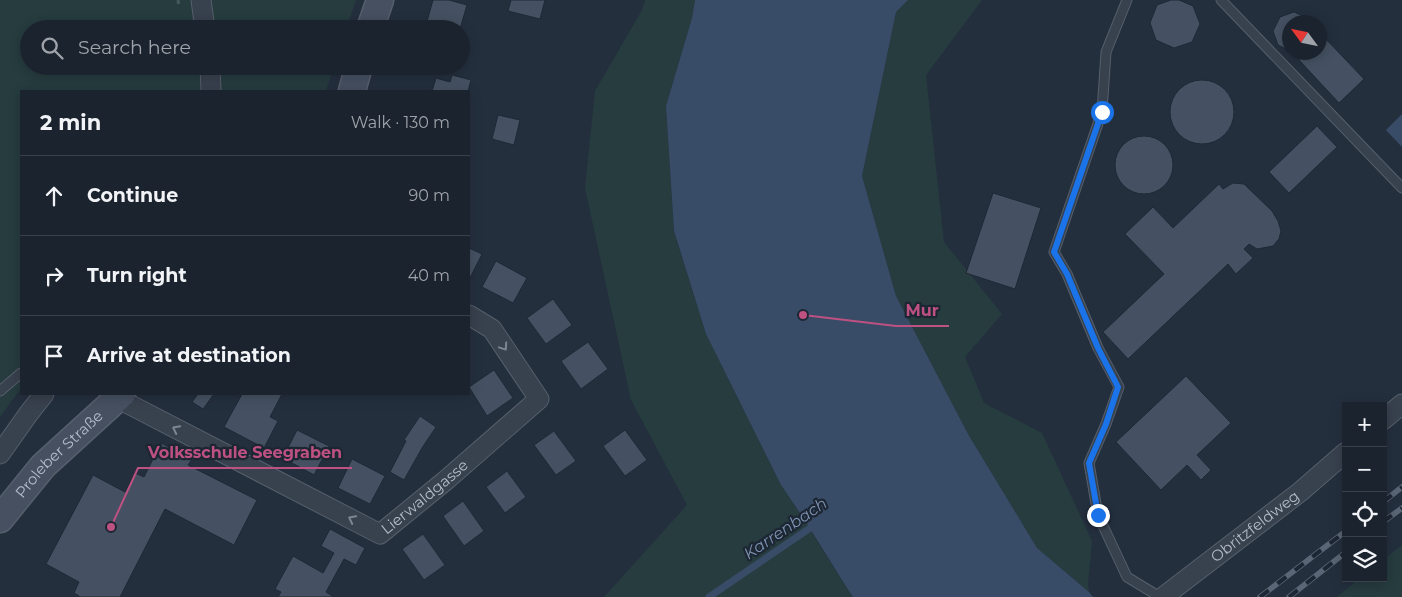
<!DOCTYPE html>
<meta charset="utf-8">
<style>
body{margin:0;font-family:Montserrat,sans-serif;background:#242b36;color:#f1f3f6}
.controls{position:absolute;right:15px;bottom:15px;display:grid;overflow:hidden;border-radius:0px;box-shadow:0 2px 12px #0003}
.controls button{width:45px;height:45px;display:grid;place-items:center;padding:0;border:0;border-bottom:1px solid #39404a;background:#1b232e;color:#f1f3f6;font:25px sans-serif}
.compass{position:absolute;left:1282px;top:15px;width:45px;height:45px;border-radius:50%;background:#1b232e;box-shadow:0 2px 12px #0003;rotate:303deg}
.stop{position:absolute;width:15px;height:15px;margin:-11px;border:4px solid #1a73e8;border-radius:50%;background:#fff}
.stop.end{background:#1a73e8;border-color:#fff;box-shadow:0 1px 5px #0008}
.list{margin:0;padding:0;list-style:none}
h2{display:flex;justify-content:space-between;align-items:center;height:65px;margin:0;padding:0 20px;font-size:21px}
h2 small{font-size:16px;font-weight:400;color:#a0a4aa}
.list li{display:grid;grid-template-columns:32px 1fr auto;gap:15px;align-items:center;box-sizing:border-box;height:80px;padding:0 20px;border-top:1px solid #39404a}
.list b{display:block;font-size:19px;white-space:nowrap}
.list em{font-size:16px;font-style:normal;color:#a0a4aa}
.icon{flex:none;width:28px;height:28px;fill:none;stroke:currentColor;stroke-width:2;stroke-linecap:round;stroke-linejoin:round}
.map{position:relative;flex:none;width:1402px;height:597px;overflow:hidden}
.search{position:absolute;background:#1b232e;box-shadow:0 2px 12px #0003;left:20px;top:20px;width:450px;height:55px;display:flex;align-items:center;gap:12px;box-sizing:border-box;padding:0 18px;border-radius:28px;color:#a0a4aa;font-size:19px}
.panel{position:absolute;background:#1b232e;box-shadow:0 2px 12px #0003;left:20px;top:90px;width:450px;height:305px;border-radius:0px}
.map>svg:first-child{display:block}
.green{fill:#263c3f}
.water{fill:#394c67}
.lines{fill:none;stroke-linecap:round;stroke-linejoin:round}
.stream{stroke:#394c67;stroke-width:7}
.building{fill:#455162;stroke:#1f2835}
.lane-casing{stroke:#565f6c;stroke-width:11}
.street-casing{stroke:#565f6c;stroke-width:21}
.secondary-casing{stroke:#565f6c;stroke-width:29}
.path{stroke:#44595c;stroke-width:3;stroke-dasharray:4 4;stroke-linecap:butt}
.lane{stroke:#38414e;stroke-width:9}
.street{stroke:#38414e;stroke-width:19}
.secondary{stroke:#465061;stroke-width:26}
.rail-casing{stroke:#5a6575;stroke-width:5.5}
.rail{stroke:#1d2633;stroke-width:4;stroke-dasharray:11;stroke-linecap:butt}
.oneway{stroke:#7c8592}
.route{stroke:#1a73e8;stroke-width:6}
.labels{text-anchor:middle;stroke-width:4.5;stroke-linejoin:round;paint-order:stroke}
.street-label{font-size:15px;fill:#b4bcc9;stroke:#1d2633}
.water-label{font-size:16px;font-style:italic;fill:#7c92b1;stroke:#1d2633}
.leader{fill:none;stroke:#bd5182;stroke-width:2}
.callout-dot{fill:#bd5182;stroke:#1d2633;stroke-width:2}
.callout-label{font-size:16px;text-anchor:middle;font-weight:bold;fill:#bd5182;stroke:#1d2633;stroke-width:4.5;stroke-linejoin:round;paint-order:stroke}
</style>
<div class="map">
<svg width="1402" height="597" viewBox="0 0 1402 597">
<rect width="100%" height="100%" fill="#242f3e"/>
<g class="green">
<polygon points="0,0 356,0 346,29 29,29 29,66 334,66 326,91 21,91 21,388 0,417"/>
<polygon points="645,0 695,0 692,18 666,106 674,232 706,334 781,485 804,519 822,549 853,597 604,597 687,505 631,400 585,188 595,91 642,10"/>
<polygon points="908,0 982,0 926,75 944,242 1002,314 965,357 984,403 1042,433 1092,541 1088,583 1089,592 1037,548 968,434 896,296 862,176 896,12"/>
<polygon points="1402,545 1402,597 1337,597 1360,578 1383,578 1383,560"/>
</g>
<g class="water">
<polygon points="695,0 908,0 896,12 862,176 896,296 968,434 1037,548 1089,592 1093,597 853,597 847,588 804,519 781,485 706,334 674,231 666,106 692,18"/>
<polygon points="1402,114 1402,147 1386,130"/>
</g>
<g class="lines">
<polyline class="stream" points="709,597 816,524"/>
</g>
<g class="building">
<polygon points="433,0 449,0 467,5 460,29 440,29 426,25"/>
<polygon points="511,0 545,0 540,19 508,11"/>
<polygon points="1171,0 1179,0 1193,6 1200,24 1192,42 1174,48 1156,40 1150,23 1157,5"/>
<polygon points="1294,12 1308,18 1310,22 1290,22 1290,51 1278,45 1273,31 1280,17"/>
<polygon points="1324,37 1364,79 1339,103 1299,60 1307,52 1320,52 1320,40"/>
<polygon points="452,75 471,80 468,91 432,91 436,78 450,82"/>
<circle cx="1202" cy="112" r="32"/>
<polygon points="498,115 520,120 514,145 492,139"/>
<polygon points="1317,126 1337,147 1289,193 1269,172"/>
<circle cx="1144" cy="165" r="29"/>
<polygon points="1233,183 1244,184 1272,211 1278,221 1281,231 1279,239 1273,246 1257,249 1249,244 1244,249 1253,258 1236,274 1228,264 1128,359 1103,332 1164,274 1125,234 1153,207 1173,228 1219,184 1223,189"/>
<polygon points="993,193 1041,208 1015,289 966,273"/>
<polygon points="469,248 482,254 469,280"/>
<polygon points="496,261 527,278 513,303 482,287"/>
<polygon points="553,299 572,325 546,344 527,318"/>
<polygon points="588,342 608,369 581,389 561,361"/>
<polygon points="494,370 513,398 487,416 469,387"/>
<polygon points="1186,376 1231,423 1197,455 1211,470 1201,480 1187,465 1161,490 1116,442"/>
<polygon points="198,394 214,394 203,409 192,402"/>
<polygon points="242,394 282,394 270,417 278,421 264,448 224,427"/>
<polygon points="420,416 436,427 422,448 404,480 390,472 406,441 404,440"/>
<polygon points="297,430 329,446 314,475 283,458"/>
<polygon points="625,430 647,460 625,476 603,446"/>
<polygon points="554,431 576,461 556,475 534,445"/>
<polygon points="161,443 192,459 188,465 257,500 234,545 165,509 120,597 79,597 79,596 74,593 79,582 46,564 93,475 125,492 135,473 144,477"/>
<polygon points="352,459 385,476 370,504 338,488"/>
<polygon points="507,471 526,497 505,513 486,487"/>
<polygon points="463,501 484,531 464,546 443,516"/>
<polygon points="330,529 365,548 356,565 344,559 326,592 334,597 278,597 281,592 275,589 293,556 323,573 334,553 321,546"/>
<polygon points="423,534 445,565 424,580 402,549"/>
</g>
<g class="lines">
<g class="lane-casing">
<g id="lane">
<polyline points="1127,0 1106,52 1102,112 1054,252 1067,274 1098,348 1119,387 1106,424 1089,463 1098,515 1127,577 1160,597"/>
<polyline points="1221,0 1402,188"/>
<polyline points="0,391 21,373"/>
</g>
</g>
<g class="street-casing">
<g id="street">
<polyline points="201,0 205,29"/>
<polyline points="210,66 211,91"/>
<path id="s1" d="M117 398 380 534 445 481 539 399 492 329 469 315"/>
<polyline points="1383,420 1402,404"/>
<polyline points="0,454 29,413 44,394"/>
<path id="s2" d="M1163 597 1300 492 1346 452"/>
</g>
</g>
<g class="secondary-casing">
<g id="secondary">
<polyline points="370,29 380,0"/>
<polyline points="352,91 359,66"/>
<path id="s3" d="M0 519 43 466 122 394"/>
</g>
</g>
<polyline class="path" points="178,0 179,7"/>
<use href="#lane" class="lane"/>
<use href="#street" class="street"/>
<use href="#secondary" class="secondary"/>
<g class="rail-casing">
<g id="rail">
<polyline points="1383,502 1402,487"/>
<polyline points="1383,522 1402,508"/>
<polyline points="1260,597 1346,531"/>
<polyline points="1289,597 1346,552"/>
</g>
</g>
<use href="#rail" class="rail"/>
</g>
<defs><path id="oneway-chevron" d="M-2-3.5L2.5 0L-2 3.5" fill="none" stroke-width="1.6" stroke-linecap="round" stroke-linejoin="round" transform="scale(1.25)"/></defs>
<g class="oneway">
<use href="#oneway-chevron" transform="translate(504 347) rotate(56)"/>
<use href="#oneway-chevron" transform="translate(176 429) rotate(-153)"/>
<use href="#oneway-chevron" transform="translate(352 519) rotate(-153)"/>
</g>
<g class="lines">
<polyline class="route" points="1098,515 1089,463 1106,424 1118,387 1098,348 1067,274 1054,252 1102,112"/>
</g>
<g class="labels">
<g class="street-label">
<text dy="5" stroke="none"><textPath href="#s3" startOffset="88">Proleber Straße</textPath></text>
<text dy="5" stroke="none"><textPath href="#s1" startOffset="354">Lierwaldgasse</textPath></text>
<text dy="5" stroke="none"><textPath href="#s2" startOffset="116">Obritzfeldweg</textPath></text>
</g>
<g class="water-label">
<text transform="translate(785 528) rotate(-34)" y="6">Karrenbach</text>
</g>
</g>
<path class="leader" d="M803 315L896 326H949M111 527L138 468H352"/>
<g class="callout-dot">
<circle cx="803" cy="315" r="5"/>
<circle cx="111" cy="527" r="5"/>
</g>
<g class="callout-label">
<text x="922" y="316">Mur</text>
<text x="245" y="458">Volksschule Seegraben</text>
</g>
</svg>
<div class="controls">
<button>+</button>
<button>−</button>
<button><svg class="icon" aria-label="locate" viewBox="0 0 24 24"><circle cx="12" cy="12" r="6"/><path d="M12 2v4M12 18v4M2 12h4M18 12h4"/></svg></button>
<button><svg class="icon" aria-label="layers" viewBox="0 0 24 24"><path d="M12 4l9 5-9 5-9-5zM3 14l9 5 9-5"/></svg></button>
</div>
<svg class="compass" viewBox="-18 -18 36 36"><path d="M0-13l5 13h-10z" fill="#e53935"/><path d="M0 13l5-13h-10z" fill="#a0a4aa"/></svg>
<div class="stop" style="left:1102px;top:112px"></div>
<div class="stop end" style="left:1098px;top:515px"></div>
<div class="search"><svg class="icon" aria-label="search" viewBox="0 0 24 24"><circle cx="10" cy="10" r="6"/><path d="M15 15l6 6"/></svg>Search here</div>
<section class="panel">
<h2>2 min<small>Walk · 130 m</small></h2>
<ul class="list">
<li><svg class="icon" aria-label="ahead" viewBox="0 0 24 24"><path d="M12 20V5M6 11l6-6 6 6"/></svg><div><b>Continue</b></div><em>90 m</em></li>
<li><svg class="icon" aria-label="right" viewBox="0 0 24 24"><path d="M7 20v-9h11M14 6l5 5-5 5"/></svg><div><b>Turn right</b></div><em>40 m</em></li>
<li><svg class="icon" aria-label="arrive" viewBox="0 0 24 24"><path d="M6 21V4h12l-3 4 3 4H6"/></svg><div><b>Arrive at destination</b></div></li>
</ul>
</section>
</div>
